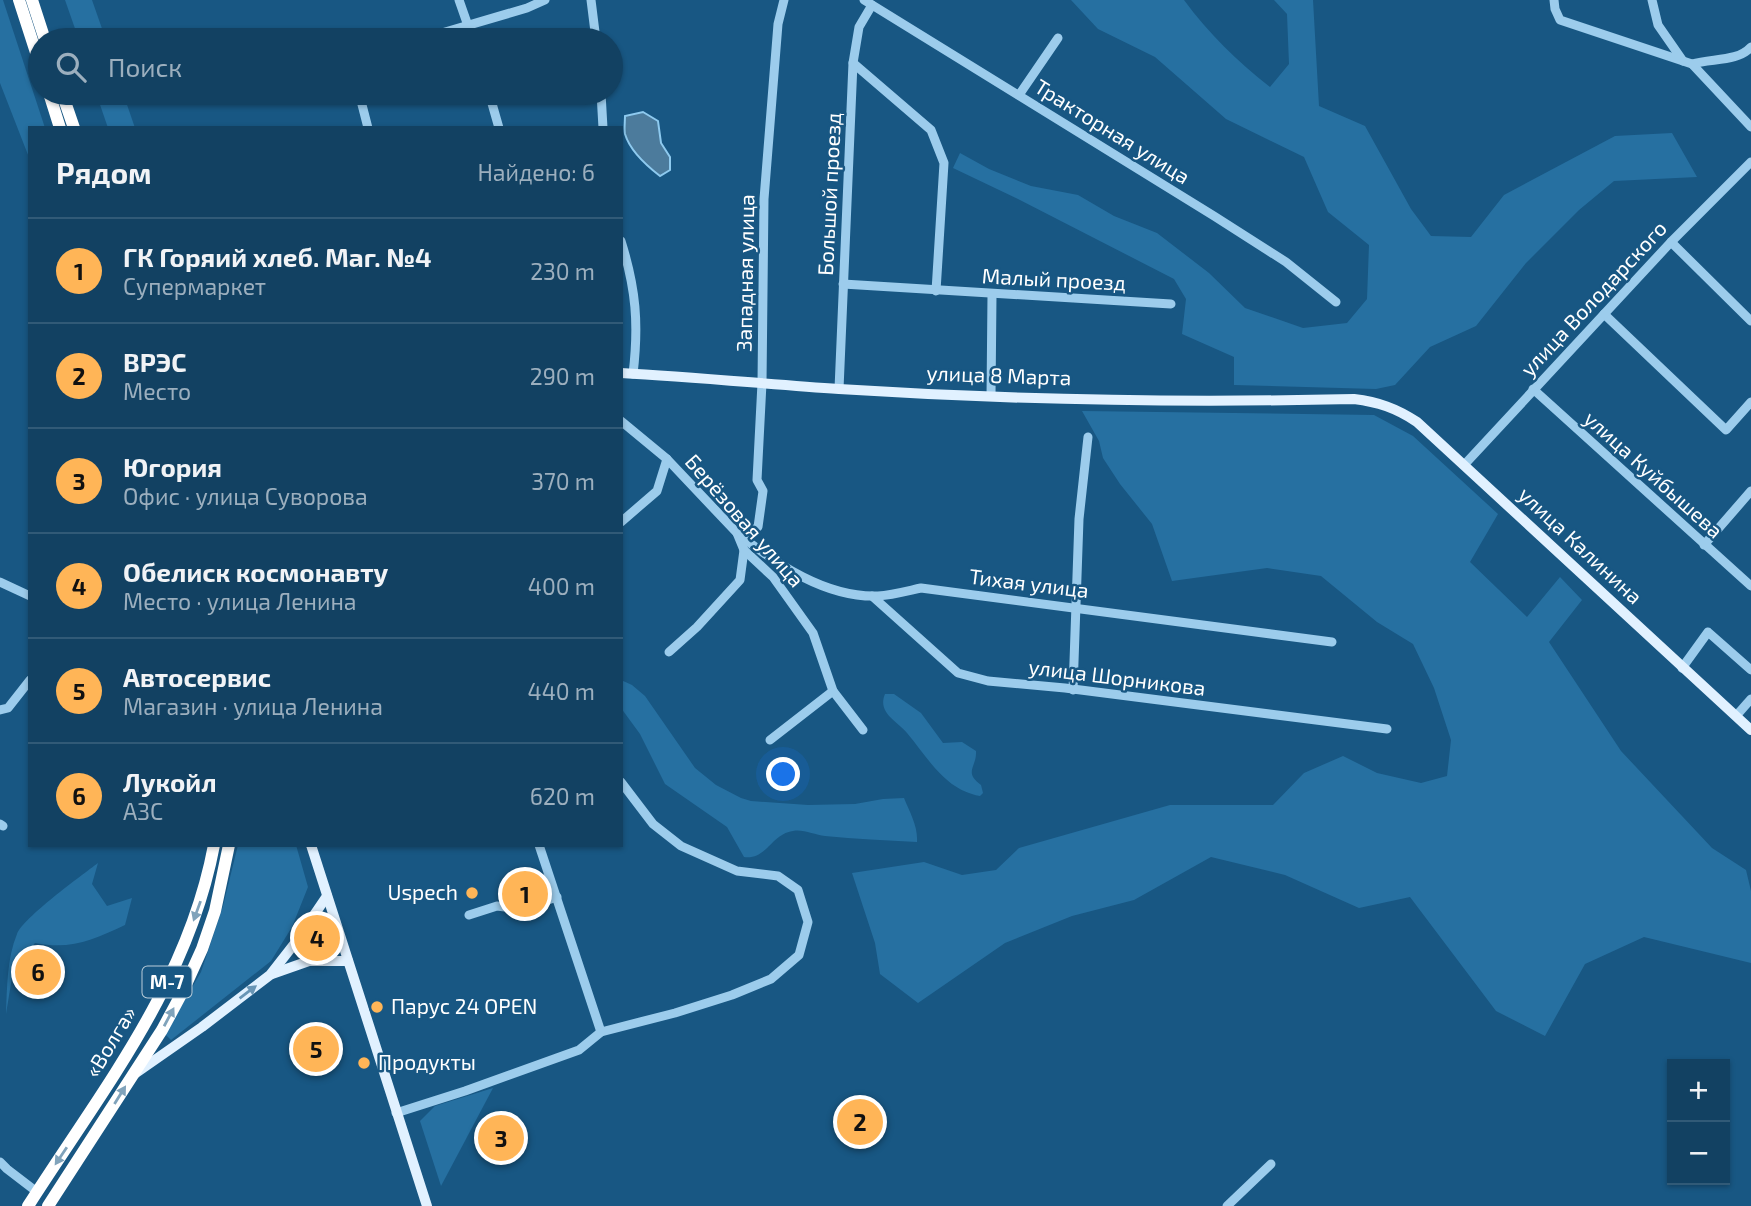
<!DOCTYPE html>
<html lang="ru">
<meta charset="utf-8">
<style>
body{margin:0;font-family:"Exo 2",sans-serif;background:#1b4868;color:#f1f3f6}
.controls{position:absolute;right:21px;bottom:21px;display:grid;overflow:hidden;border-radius:0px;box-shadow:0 2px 5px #0004}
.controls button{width:63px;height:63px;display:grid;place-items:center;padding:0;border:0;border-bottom:2px solid #315a77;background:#124162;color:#f1f3f6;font:35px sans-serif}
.you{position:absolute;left:784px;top:775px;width:24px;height:24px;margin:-18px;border:5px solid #fff;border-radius:50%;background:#1a73e8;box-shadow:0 0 0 10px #1a73e833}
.badge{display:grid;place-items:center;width:46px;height:46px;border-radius:50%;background:#ffb557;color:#111;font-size:23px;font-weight:700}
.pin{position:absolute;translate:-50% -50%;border:4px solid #fff;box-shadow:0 2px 7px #0006}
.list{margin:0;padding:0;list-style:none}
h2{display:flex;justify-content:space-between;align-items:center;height:91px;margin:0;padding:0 28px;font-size:30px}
h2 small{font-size:23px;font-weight:400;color:#9cafbe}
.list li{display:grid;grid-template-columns:46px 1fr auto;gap:21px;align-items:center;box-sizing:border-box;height:105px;padding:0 28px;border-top:2px solid #315a77}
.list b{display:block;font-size:26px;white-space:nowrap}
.list p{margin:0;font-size:23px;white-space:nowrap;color:#9cafbe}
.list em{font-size:23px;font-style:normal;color:#9cafbe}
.icon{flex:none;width:38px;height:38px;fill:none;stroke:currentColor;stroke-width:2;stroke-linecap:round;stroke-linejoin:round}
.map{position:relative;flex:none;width:1751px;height:1206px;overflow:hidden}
.search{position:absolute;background:#124162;box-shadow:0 2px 5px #0004;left:28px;top:28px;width:595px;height:77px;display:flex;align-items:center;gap:18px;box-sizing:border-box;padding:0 24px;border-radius:38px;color:#9cafbe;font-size:26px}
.panel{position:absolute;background:#124162;box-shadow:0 2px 5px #0004;left:28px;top:126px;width:595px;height:721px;border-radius:0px}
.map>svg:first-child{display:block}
.green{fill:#2670a1}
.water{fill:#4c7b9c;stroke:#8ecaef;stroke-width:2}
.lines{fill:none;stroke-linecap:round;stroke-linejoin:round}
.minor{stroke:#9cccec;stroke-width:9}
.major{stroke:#e1f1ff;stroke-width:10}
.highway{stroke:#fff;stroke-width:12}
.oneway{fill:#80a3bb}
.oneway2{fill:#6895b5}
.poi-dot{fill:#ffb557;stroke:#185783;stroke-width:2.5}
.labels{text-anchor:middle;stroke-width:5;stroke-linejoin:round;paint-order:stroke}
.shield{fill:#185783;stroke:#bacdda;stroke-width:2}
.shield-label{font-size:19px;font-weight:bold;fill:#fff}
.street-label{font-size:21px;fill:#fff;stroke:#185783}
.poi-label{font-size:21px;fill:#fff;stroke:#185783;text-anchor:start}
</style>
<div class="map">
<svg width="1751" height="1206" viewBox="0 0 1751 1206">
<rect width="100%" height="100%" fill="#185783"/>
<g class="green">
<polygon points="0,0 3,0 45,128 30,128 30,160 0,83"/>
<polygon points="65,0 92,0 106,40 79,40"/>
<path d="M1071 0H1184C1209 34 1237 61 1270 87L1289 64 1287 14 1274 0H1313L1319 106 1365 126 1411 209 1431 236 1471 237 1504 195 1615 136 1672 133 1697 177 1614 181 1579 210 1526 263 1476 326 1430 347 1395 385 1376 389 1234 385V357L1182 334 1186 299 1174 279 1018 199 953 168 960 153 989 169 1031 186 1078 195 1114 216 1157 233 1209 273 1245 308 1303 328 1347 323 1367 299 1369 245 1328 212 1304 157 1226 119 1155 57 1098 29Z"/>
<polygon points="96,93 123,93 135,128 108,128"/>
<polygon points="1082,411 1374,415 1413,436 1498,514 1470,562 1527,617 1560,577 1582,600 1549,642 1621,751 1712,848 1746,870 1751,891 1751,963 1644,937 1585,964 1545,1036 1496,1011 1410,897 1359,908 1285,875 1211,857 1134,900 1072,916 1005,943 918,1003 880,974 875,943 852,873 924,862 962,875 996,870 1019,848 1170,805 1273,805 1304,773 1343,756 1377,773 1421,783 1447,776 1451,740 1434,688 1413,644 1377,622 1321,576 1267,568 1172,581 1152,524 1120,484 1103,458 1099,441"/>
<path d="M621 680 632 685 645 696 695 768 716 785 741 798 751 801 808 805 855 804 883 799 904 798C910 813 918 826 917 842 886 840 855 839 825 836 815 835 803 829 793 831 771 834 767 860 744 857L727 827 665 784 640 734 621 708Z"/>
<path d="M885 694H894L921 713 943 743 962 742 976 751C977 767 963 772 981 785L983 793 980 796C945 790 928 758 907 733 897 721 877 713 885 694Z"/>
<polygon points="238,845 296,845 308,887 292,927 271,961 171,1040 165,1034 201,972 223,906"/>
<path d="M98 863 92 884 107 906 132 898 125 925C93 940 71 950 35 943L13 971 6 1014C7 988 7 958 17 934 23 918 82 875 98 863Z"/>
<polygon points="493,1088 441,1186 420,1121 435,1106"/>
</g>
<path class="water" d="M643 112 658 121 661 143 670 157V170L660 176C647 166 630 151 625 134 624 129 625 121 625 116Z"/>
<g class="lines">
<g class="minor">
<polyline points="459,0 473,40"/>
<polyline points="591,0 596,40"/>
<polyline points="864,0 1214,216 1286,262 1336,302"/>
<polyline points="1554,0 1555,9 1560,20 1692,64 1751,127"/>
<polyline points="1652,0 1658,25 1683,61"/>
<polyline points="418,40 527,8 545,0"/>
<polyline points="853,63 931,130 944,163 936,291"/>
<path d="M1692 64C1713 58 1737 62 1751 47"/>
<polyline points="359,93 368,128"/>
<polyline points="489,93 499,128"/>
<polyline points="601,93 603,128"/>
<polyline points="1019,95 1058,38"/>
<path d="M621 241C636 289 639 324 633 374"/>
<polyline points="1671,242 1751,321"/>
<polyline points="843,284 1171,304"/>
<polyline points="1604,314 1726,430 1751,402"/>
<polyline points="839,389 853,63 859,27 872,5"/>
<polyline points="1533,389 1751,586"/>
<polyline points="991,396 992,295"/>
<polyline points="621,421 667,459 737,533 744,550 773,577 813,633 833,691 863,730"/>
<polyline points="1465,464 1671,242 1751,162"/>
<polyline points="621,522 657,491 667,459"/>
<path d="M737 533C776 564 826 598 878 596 892 595 907 591 921 588L1332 642"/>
<polyline points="742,537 758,527 763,491 757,480 762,383 764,199 778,24 784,0"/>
<polyline points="1704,545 1751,491"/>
<polyline points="0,582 30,596"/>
<polyline points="872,596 958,673 988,681 1065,688 1387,729"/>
<polyline points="669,652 697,627 740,580 744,550"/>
<polyline points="1682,668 1708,632 1751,670"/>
<polyline points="1073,690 1079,519 1088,437"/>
<polyline points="0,710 8,708 30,680"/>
<polyline points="1736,716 1751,699"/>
<polyline points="770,740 833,691"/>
<polyline points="0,824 3,826"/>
<polyline points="539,845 601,1032"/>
<polyline points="469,915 497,906 520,909 557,897"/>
<polyline points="396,1113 465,1091 579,1050 601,1032 675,1013 732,995 771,979 799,955 808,922 798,890 778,876 737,871 681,846 653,824 621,782"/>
<polyline points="0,1162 7,1169 37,1192"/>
<polyline points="1227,1206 1271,1164"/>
</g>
<g class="major">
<path d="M621 373C694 377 766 384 839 389 1010 400 1182 403 1354 399 1378 402 1396 408 1417 422L1751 730"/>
<polyline points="311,845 427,1206"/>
<polyline points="272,974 309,961 348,961"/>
<polyline points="136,1073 202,1027 270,975 295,943 327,896"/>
</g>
<g class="highway">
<polyline points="19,0 40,65"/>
<polyline points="32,0 45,40"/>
<polyline points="49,93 60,128"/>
<polyline points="62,93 74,128"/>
<path d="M28 1206C102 1090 188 984 214 845"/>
<polyline points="48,1206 162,1030 183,991 202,949 215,911 229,845"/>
</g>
</g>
<defs><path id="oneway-solid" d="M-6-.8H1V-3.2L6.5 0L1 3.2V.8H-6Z" transform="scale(1.75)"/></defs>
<g class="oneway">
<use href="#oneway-solid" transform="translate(197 911) rotate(110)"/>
<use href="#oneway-solid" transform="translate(169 1017) rotate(-62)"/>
<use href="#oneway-solid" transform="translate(120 1095) rotate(-58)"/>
<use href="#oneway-solid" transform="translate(61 1156) rotate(124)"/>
</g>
<use class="oneway2" href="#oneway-solid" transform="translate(248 992) rotate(-37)"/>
<g class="poi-dot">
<circle cx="472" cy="893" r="7"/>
<circle cx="377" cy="1007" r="7"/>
<circle cx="364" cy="1063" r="7"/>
</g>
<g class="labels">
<rect class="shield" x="142.5" y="966.5" width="49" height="31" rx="5"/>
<g class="shield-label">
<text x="167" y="989">М-7</text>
</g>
<g class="street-label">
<text transform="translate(1112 132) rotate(32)" y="7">Тракторная улица</text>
<text transform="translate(830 194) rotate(-87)" y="7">Большой проезд</text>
<text transform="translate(746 273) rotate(-89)" y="7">Западная улица</text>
<text transform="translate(1054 280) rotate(3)" y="7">Малый проезд</text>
<text transform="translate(1594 299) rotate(-47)" y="7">улица Володарского</text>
<text transform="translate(999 376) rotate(2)" y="7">улица 8 Марта</text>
<text transform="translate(1653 475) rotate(42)" y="7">улица Куйбышева</text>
<text transform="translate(744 521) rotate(49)" y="7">Берёзовая улица</text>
<text transform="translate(1580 546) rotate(43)" y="7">улица Калинина</text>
<text transform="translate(1029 584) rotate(7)" y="7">Тихая улица</text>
<text transform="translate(1117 678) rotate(7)" y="7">улица Шорникова</text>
<text transform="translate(111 1042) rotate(-59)" y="7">«Волга»</text>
</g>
<g class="poi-label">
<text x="458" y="900" text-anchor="end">Uspech</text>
<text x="391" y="1014">Парус 24 OPEN</text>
<text x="378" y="1070">Продукты</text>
</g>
</g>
</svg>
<div class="controls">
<button>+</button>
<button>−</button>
</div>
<div class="you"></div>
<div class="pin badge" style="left:525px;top:894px">1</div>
<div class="pin badge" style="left:860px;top:1122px">2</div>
<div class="pin badge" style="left:501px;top:1138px">3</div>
<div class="pin badge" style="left:317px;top:938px">4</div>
<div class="pin badge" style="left:316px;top:1049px">5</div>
<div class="pin badge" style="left:38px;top:972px">6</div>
<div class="search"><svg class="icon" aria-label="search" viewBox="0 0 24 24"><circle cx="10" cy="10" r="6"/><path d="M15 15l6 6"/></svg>Поиск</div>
<section class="panel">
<h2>Рядом<small>Найдено: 6</small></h2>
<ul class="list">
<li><span class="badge">1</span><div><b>ГК Горяий хлеб. Маг. №4</b><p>Супермаркет</p></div><em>230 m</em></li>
<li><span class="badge">2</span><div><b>ВРЭС</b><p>Место</p></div><em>290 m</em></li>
<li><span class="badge">3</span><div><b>Югория</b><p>Офис · улица Суворова</p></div><em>370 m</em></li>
<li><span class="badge">4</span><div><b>Обелиск космонавту</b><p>Место · улица Ленина</p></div><em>400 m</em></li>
<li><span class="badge">5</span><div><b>Автосервис</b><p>Магазин · улица Ленина</p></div><em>440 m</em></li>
<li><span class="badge">6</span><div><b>Лукойл</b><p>АЗС</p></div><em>620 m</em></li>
</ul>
</section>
</div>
